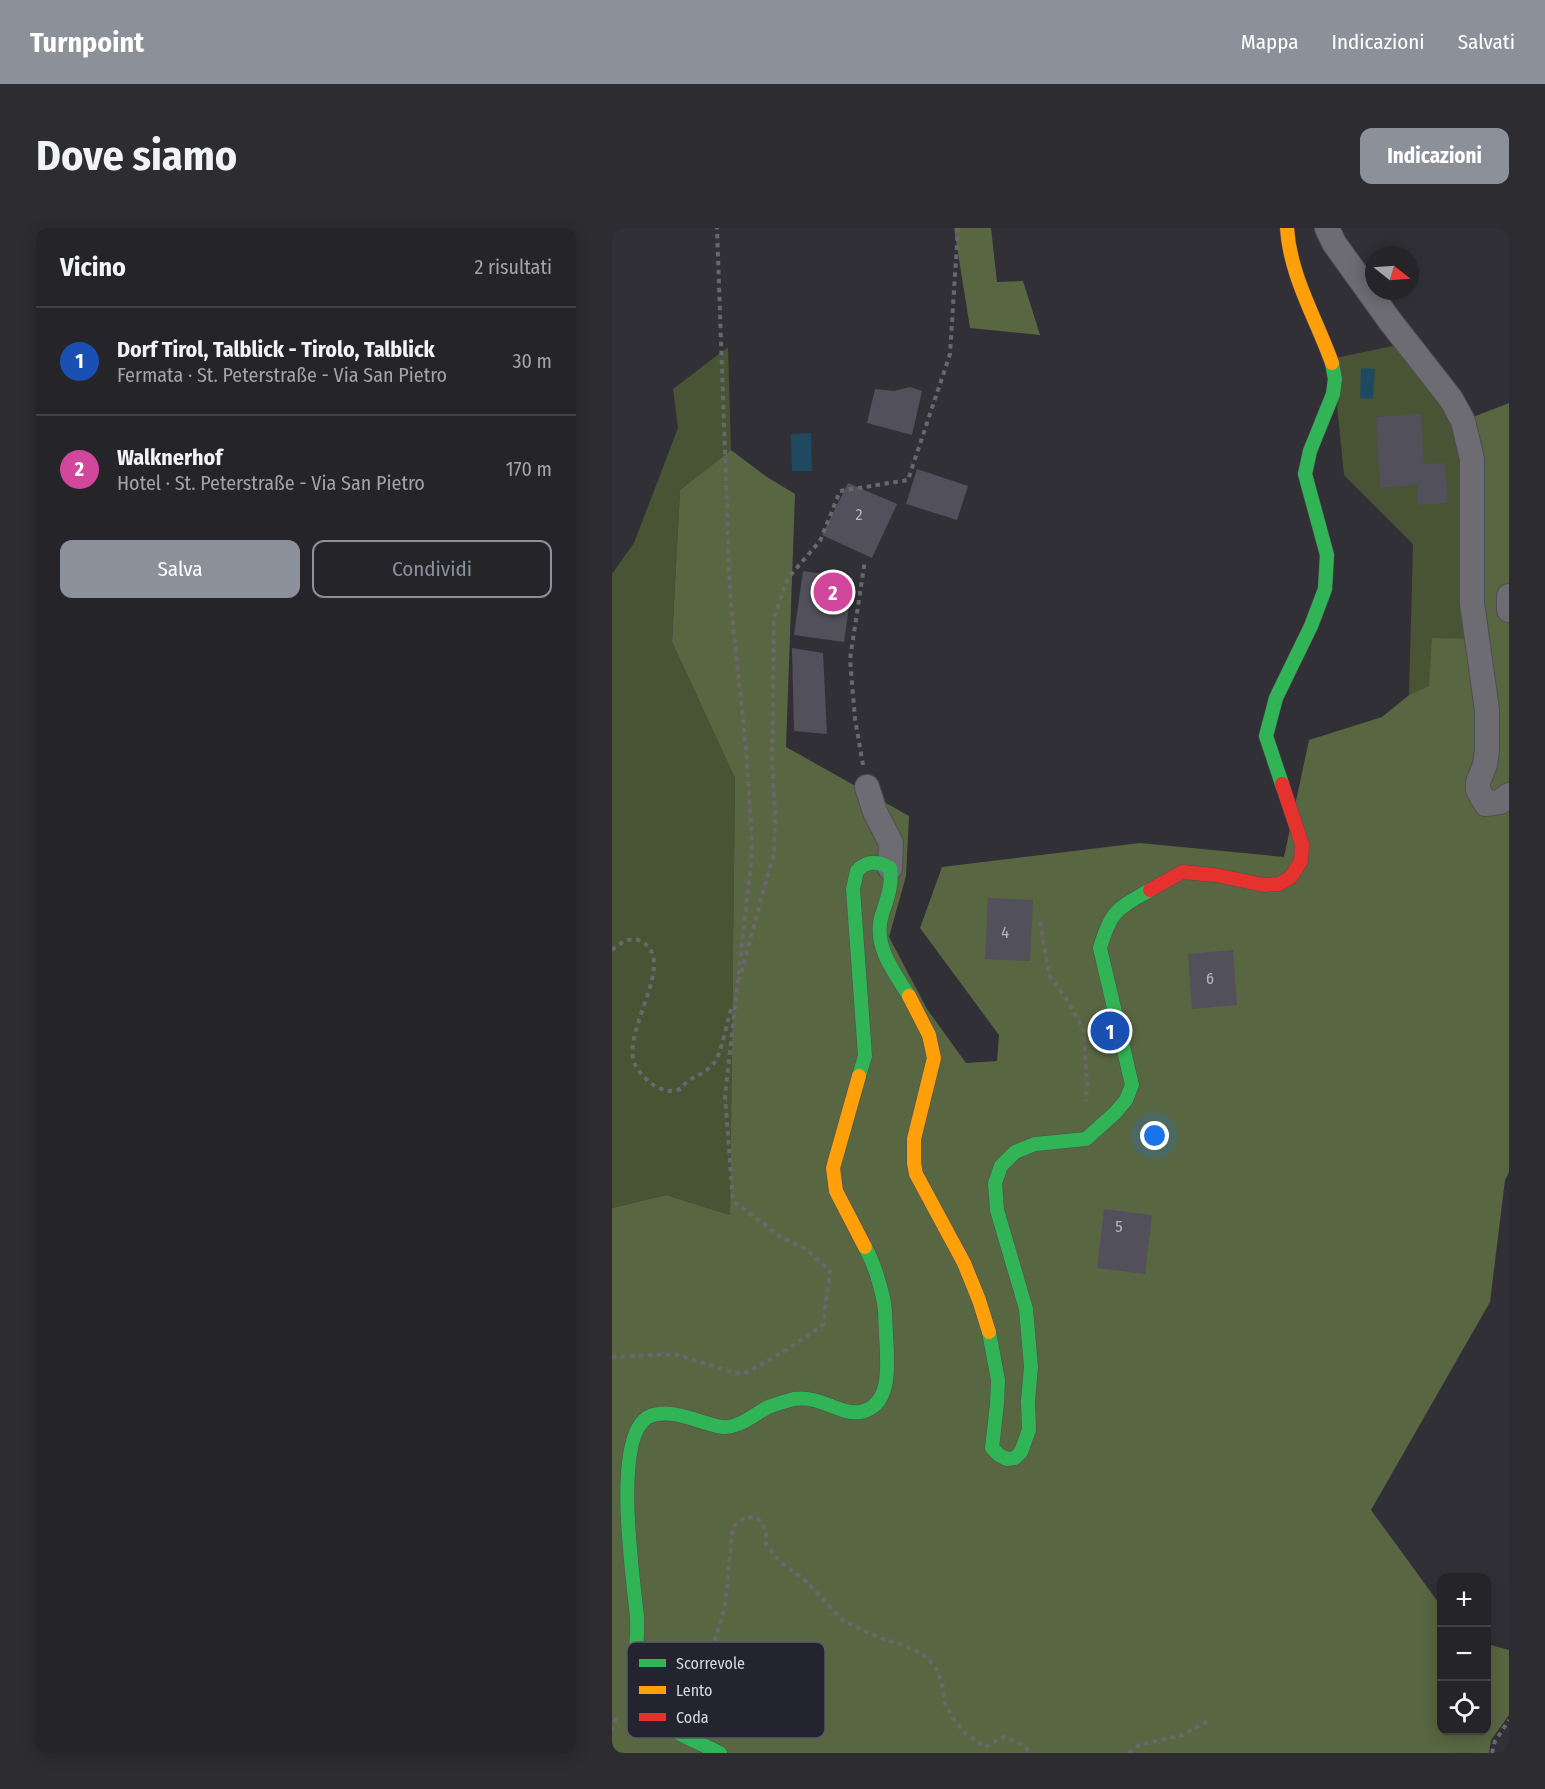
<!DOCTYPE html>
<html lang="it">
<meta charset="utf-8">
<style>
body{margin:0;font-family:"Fira Sans Condensed",sans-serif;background:#2d2c31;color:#f1f3f6}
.controls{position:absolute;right:18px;bottom:18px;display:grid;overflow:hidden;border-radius:12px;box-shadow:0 3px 15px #0003}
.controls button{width:54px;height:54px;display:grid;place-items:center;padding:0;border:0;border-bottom:2px solid #424146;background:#252429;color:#f1f3f6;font:30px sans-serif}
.compass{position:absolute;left:753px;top:18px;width:54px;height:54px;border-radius:50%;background:#252429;box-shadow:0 3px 15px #0003;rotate:107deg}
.you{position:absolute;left:543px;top:908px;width:21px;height:21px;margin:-15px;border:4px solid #fff;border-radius:50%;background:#1a73e8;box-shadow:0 0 0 9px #1a73e833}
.badge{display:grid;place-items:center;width:39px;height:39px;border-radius:50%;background:#8c9099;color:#fff;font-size:20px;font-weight:700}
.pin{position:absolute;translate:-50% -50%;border:3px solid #fff;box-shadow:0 2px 6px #0006}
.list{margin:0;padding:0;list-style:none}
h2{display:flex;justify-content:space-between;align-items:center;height:78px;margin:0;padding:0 24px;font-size:26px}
h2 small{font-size:20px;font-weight:400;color:#a3a4a8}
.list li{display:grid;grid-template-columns:39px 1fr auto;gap:18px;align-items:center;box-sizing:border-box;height:108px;padding:0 24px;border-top:2px solid #424146}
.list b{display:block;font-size:22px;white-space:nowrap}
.list p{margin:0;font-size:20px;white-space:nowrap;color:#a3a4a8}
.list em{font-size:20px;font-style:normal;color:#a3a4a8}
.actions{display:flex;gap:12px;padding:18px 24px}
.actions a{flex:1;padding:14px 0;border:2px solid #8c9099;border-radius:12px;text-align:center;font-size:21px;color:#8c9099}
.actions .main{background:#8c9099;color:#fff}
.icon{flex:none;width:33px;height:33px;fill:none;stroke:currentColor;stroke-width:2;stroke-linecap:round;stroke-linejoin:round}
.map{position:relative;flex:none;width:897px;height:1525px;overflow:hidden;border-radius:12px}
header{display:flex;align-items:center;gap:36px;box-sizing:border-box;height:84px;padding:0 30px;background:#8c9099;color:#fff}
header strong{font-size:28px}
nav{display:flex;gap:33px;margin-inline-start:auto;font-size:21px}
.intro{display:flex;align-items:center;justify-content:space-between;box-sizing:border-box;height:144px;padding:0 36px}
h1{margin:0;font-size:42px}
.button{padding:15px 27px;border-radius:12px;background:#8c9099;color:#fff;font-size:21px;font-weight:700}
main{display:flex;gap:36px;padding:0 36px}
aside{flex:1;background:#252429;border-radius:12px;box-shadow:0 3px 15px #0003}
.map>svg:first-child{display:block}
.green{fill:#495434}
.forest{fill:#596642}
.water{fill:#1f495f}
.building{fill:#52505b}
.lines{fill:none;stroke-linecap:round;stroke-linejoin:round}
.street-casing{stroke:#4f4e55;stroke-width:26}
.fast-casing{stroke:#4f4e55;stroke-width:15}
.slow-casing{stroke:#4f4e55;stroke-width:15}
.jam-casing{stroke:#4f4e55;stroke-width:15}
.path{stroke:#67676d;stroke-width:4;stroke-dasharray:4.5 4.5;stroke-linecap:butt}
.street{stroke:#6d6c73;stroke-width:24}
.fast{stroke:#30b455;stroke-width:14}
.slow{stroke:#ff9f0a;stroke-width:14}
.jam{stroke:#e5322d;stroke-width:14}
.labels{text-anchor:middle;stroke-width:4.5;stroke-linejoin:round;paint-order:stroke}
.number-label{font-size:16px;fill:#b7b6c0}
.key{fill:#242330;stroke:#5a5965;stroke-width:1.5}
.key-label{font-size:16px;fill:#d9d8e1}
</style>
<header>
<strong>Turnpoint</strong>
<nav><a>Mappa</a><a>Indicazioni</a><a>Salvati</a></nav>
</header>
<div class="intro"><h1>Dove siamo</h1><a class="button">Indicazioni</a></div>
<main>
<aside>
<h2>Vicino<small>2 risultati</small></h2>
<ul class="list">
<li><span class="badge" style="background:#1a4fb4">1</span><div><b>Dorf Tirol, Talblick - Tirolo, Talblick</b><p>Fermata · St. Peterstraße - Via San Pietro</p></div><em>30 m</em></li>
<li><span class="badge" style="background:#d1479c">2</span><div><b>Walknerhof</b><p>Hotel · St. Peterstraße - Via San Pietro</p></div><em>170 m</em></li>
</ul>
<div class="actions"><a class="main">Salva</a><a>Condividi</a></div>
</aside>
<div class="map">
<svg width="897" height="1525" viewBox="0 0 897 1525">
<rect width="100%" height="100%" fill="#313037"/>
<g class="green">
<polygon points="795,115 848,185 865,411 818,458 797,467 801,316 732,247 723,156 718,131"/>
<polygon points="116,119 119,222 68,262 60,414 123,550 118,987 54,967 0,980 0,346 22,315 66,200 61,161"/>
</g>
<g class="forest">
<polygon points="342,0 379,0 385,54 411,53 428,107 358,100"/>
<polygon points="897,175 897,944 893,952 878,1074 759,1282 829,1378 830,1502 874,1502 875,1416 897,1422 897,1487 879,1512 877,1525 0,1525 0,980 54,967 118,987 123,550 60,414 68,262 119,222 155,249 183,266 174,519 297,588 294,648 277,709 315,781 354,835 385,833 387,807 308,700 330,639 528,615 672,629 697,512 770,489 797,467 817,458 820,410 865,411 851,193"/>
</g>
<g class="water">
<polygon points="749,140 763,141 761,171 748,170"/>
<polygon points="199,205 200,243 180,243 179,206"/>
</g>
<g class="building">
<polygon points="298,159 310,163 300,207 255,195 263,161 282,163"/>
<polygon points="809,186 812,236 833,235 836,275 806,277 805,257 768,260 764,189"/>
<polygon points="305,241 356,258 345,292 294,276"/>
<polygon points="236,255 285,276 260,330 210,307"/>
<polygon points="191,343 241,350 232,414 182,407"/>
<polygon points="180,420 211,425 215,506 182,503"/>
<polygon points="376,670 421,672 418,733 373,731"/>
<polygon points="621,722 625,777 580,781 576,726"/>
<polygon points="492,981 540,987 533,1046 485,1040"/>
</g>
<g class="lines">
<g class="street-casing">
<g id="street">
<polyline points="715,0 722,15 778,93 839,171 851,193 860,231 860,375 875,482 875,522 873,537 866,554 866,562 874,576 888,574 897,567"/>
<polyline points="897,368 897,382"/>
<polyline points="255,559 263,584 279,615 278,640"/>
</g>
</g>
<g class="fast-casing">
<g id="fast">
<polyline points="670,556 654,508 664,470 699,398 713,361 715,327 693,246 698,223 721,166 723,151 720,135"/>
<path d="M247 848 253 828 241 661 245 643C255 632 266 633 278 640 281 659 274 673 269 690 262 719 282 744 297 768"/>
<path d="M377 1104 386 1152 385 1176 380 1220 387 1227 395 1231 403 1230 409 1224 417 1202 416 1173 419 1139 414 1081 385 982 383 955 389 938 403 924 423 916 474 911 503 885 514 872 520 857 488 720C499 682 505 681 538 662"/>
<path d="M108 1525C84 1513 42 1498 30 1474 17 1448 27 1417 25 1389 21 1348 0 1210 36 1189 60 1178 88 1196 111 1199 127 1200 143 1186 156 1179 164 1176 174 1173 182 1171 208 1167 227 1187 248 1184 282 1178 275 1131 274 1106 273 1094 274 1081 271 1070 267 1052 262 1035 253 1019"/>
</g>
</g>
<g class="slow-casing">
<g id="slow">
<path d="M675 0C678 48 704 90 720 135"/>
<polyline points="297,768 317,807 322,830 302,911 302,935 304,946 352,1035 367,1072 377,1104"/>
<polyline points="247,848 221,940 224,963 253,1019"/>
</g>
</g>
<g class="jam-casing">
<polyline id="jam" points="538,662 570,644 603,647 652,657 667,656 679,649 689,633 690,616 670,556"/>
</g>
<g class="path">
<polyline points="251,537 243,491 238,431 253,332"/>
<polyline points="428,694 437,747 455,772 472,803 475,855 474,873"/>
<path d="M0 722C8 715 18 708 29 713 66 732 11 800 22 834 28 850 53 871 70 860 72 858 73 855 76 853 84 847 96 844 102 835 109 827 116 790 120 778"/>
<polyline points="127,753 162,624 163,583 160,535 162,389 176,350 208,313 228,263 296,252 338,126 346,0"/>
<polyline points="0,1129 62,1126 123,1145 136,1144 174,1122 211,1097 218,1043 194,1021 169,1009 121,973 113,868 139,635 140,613 134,521 118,366 105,0"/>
<polyline points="54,1425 60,1456 77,1463 93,1447 113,1378 121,1298 133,1290 145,1289 154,1302 154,1316 169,1335 192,1351 230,1392 265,1409 294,1418 312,1427 324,1440 330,1455 333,1476 343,1493 353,1505 373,1519 392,1509 413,1518 417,1525"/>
<polyline points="0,1503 5,1486"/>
<polyline points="517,1525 527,1517 570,1507 596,1493"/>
<polyline points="880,1525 883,1513 897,1492"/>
</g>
<use href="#street" class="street"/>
<use href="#fast" class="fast"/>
<use href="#slow" class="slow"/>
<use href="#jam" class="jam"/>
</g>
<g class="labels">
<g class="number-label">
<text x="247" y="292">2</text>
<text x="393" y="710">4</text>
<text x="598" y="756">6</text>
<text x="507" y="1004">5</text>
</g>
</g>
<rect x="15" y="1414" width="198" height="96" rx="9" class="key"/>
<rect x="27" y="1431" width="27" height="8" fill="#30b455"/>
<rect x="27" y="1458" width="27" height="8" fill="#ff9f0a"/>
<rect x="27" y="1485" width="27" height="8" fill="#e5322d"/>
<g class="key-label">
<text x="64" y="1441">Scorrevole</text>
<text x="64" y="1468">Lento</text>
<text x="64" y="1495">Coda</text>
</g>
</svg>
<div class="controls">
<button>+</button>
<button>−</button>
<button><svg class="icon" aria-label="locate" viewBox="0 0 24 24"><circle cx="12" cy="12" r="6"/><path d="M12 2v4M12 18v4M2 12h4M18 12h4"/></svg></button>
</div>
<svg class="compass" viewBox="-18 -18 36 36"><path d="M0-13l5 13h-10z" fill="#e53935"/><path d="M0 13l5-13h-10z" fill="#a3a4a8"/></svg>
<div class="you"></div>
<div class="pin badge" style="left:498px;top:803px;background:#1a4fb4">1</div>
<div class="pin badge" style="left:221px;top:364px;background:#d1479c">2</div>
</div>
</main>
